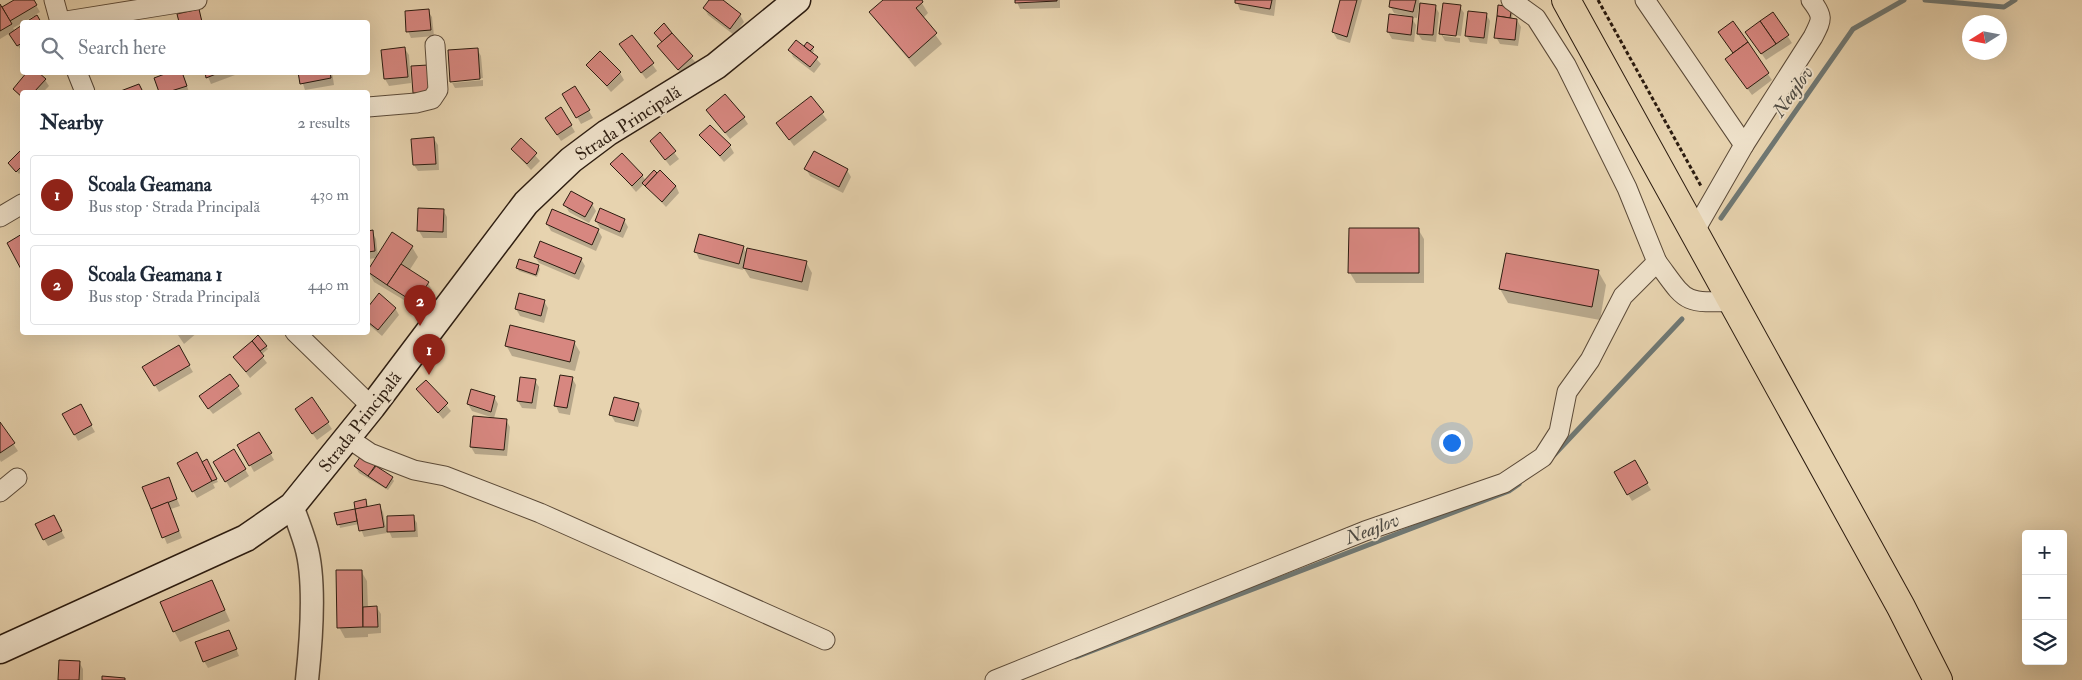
<!DOCTYPE html>
<meta charset="utf-8">
<style>
body{margin:0;font-family:"IM FELL Double Pica",serif;background:#f2f2f3;color:#1f2937}
.controls{position:absolute;right:15px;bottom:15px;display:grid;overflow:hidden;border-radius:5px;box-shadow:0 5px 20px #0002}
.controls button{width:45px;height:45px;display:grid;place-items:center;padding:0;border:0;border-bottom:1px solid #e0e1e3;background:#fff;color:#1f2937;font:25px sans-serif}
.compass{position:absolute;left:1962px;top:15px;width:45px;height:45px;border-radius:50%;background:#fff;box-shadow:0 5px 20px #0002;rotate:259deg}
.you{position:absolute;left:1451px;top:442px;width:18px;height:18px;margin:-12px;border:4px solid #fff;border-radius:50%;background:#1a73e8;box-shadow:0 0 0 8px #1a73e833}
.badge{display:grid;place-items:center;width:32px;height:32px;border-radius:50%;background:#8f2418;color:#fff;font-size:16px;font-weight:700}
.pin{position:absolute;translate:-50% -41px;filter:drop-shadow(0 1px 2px #0008)}
.pin::after{content:'';position:absolute;top:26px;width:18px;height:15px;background:inherit;clip-path:polygon(0 0,100% 0,50% 100%)}
.list{margin:0;padding:0;list-style:none}
h2{display:flex;justify-content:space-between;align-items:center;height:65px;margin:0;padding:0 20px;font-size:21px}
h2 small{font-size:16px;font-weight:400;color:#747a83}
.list li{display:grid;grid-template-columns:32px 1fr auto;gap:15px;align-items:center;box-sizing:border-box;height:80px;margin:0 10px 10px;padding:0 10px;border:1px solid #e0e1e3;border-radius:5px}
.list b{display:block;font-size:19px;white-space:nowrap}
.list p{margin:0;font-size:16px;white-space:nowrap;color:#747a83}
.list em{font-size:16px;font-style:normal;color:#747a83}
.icon{flex:none;width:28px;height:28px;fill:none;stroke:currentColor;stroke-width:2;stroke-linecap:round;stroke-linejoin:round}
.map{position:relative;flex:none;width:2082px;height:680px;overflow:hidden}
.search{position:absolute;background:#fff;box-shadow:0 5px 20px #0002;left:20px;top:20px;width:350px;height:55px;display:flex;align-items:center;gap:12px;box-sizing:border-box;padding:0 18px;border-radius:5px;color:#747a83;font-size:19px}
.panel{position:absolute;background:#fff;box-shadow:0 5px 20px #0002;left:20px;top:90px;width:350px;height:245px;border-radius:5px}
.map>svg:first-child{display:block}
.shadow{fill:#0003}
.lines{fill:none;stroke-linecap:round;stroke-linejoin:round}
.stream{stroke:#6f7874;stroke-width:5}
.building{fill:#d78780;stroke:#2c1c10}
.minor-casing{stroke:#5b4a38;stroke-width:21}
.tertiary-casing{stroke:#5b4a38;stroke-width:25}
.secondary-casing{stroke:#2c1c10;stroke-width:29}
.primary-casing{stroke:#2c1c10;stroke-width:30}
.path{stroke:#2c1c10;stroke-width:3;stroke-dasharray:4 2.5;stroke-linecap:butt}
.minor{stroke:#efe2cb;stroke-width:19}
.tertiary{stroke:#efe2cb;stroke-width:22}
.secondary{stroke:#efe2cb;stroke-width:26}
.primary{stroke:#e7d3af;stroke-width:28}
.labels{text-anchor:middle;stroke-width:4;stroke-linejoin:round;paint-order:stroke}
.street-label{font-size:18px;fill:#2c1c10;stroke:#efe2cb}
.water-label{font-size:19px;font-style:italic;fill:#4d4a42;stroke:#efe2cb}
</style>
<div class="map">
<svg width="2082" height="680" viewBox="0 0 2082 680">
<rect width="100%" height="100%" fill="#e7d3af"/>
<filter id="stains"><feTurbulence type="fractalNoise" baseFrequency=".004" numOctaves="4"/><feColorMatrix values="0 0 0 0 .2 0 0 0 0 .09 0 0 0 0 .02 0 0 0 .5 -.17"/></filter>
<radialGradient id="worn" r=".72"><stop offset=".6" stop-color="#630" stop-opacity="0"/><stop offset="1" stop-color="#630" stop-opacity=".3"/></radialGradient>
<g class="shadow">
<polygon points="16,0 33,0 40,12 35,15 40,22 28,22 35,18 34,16 13,28 15,31 22,26 22,52 10,33 0,39 0,6 2,9"/>
<polygon points="711,0 721,0 740,15 744,22 734,35 708,15 704,8"/>
<polygon points="884,0 920,0 928,13 923,18 942,44 915,67 877,22 871,12"/>
<polygon points="1016,0 1060,0 1060,8 1020,9"/>
<polygon points="1236,0 1276,0 1274,16 1240,10"/>
<polygon points="1342,0 1362,0 1350,43 1337,39 1333,32"/>
<polygon points="1391,0 1419,0 1420,5 1435,6 1439,13 1436,42 1422,40 1418,34 1421,7 1419,6 1417,18 1411,17 1416,25 1414,42 1392,39 1388,32 1407,16 1394,13 1390,6"/>
<polygon points="1460,7 1464,13 1461,36 1443,33 1443,36 1460,38 1460,43 1445,41 1441,34"/>
<polygon points="1499,7 1513,11 1512,19 1517,20 1521,27 1518,46 1500,44 1496,37"/>
<polygon points="198,11 203,22 180,22 178,15"/>
<polygon points="428,11 432,17 434,36 411,38 408,31"/>
<polygon points="1486,14 1490,21 1487,44 1470,42 1466,35"/>
<polygon points="1773,14 1792,43 1766,60 1751,39"/>
<polygon points="1733,23 1772,80 1752,95 1731,66 1734,54 1724,39"/>
<polygon points="664,25 696,63 683,76 659,47 663,43"/>
<polygon points="632,36 657,71 646,79 621,45"/>
<polygon points="807,44 813,48 814,51 812,54 821,64 814,73 793,57 790,50 804,48"/>
<polygon points="405,49 409,55 411,83 389,86 385,79"/>
<polygon points="477,49 481,56 483,78 452,80 452,83 483,80 483,86 455,88 451,81"/>
<polygon points="588,65 620,73 624,80 611,92"/>
<polygon points="206,72 234,72 235,75 211,84"/>
<polygon points="299,72 332,72 334,85 305,90"/>
<polygon points="184,77 189,92 160,92 155,79"/>
<polygon points="45,80 49,86 43,92 22,92 22,99 14,89"/>
<polygon points="575,87 593,118 581,124 564,94"/>
<polygon points="810,97 827,120 794,146 778,124"/>
<polygon points="707,110 744,118 748,124 730,139"/>
<polygon points="551,125 571,125 575,132 561,141"/>
<polygon points="660,134 679,159 670,166 651,141"/>
<polygon points="701,136 730,146 734,153 724,162"/>
<polygon points="434,139 438,145 439,170 418,171 414,165"/>
<polygon points="521,140 540,161 531,170 512,149"/>
<polygon points="22,151 22,171 19,174 9,163"/>
<polygon points="612,164 642,175 646,181 654,172 676,186 679,193 666,207 644,184 636,192"/>
<polygon points="806,169 847,170 851,177 843,193 810,176"/>
<polygon points="592,204 596,211 589,223 569,212 565,205"/>
<polygon points="443,210 447,217 447,238 423,238 419,231"/>
<polygon points="624,220 628,227 623,238 600,228 596,221"/>
<polygon points="547,224 598,230 602,237 596,251 551,231"/>
<polygon points="1418,229 1424,239 1424,283 1356,283 1350,273"/>
<polygon points="368,232 372,232 376,239 378,256 412,247 418,257 409,271 428,283 432,290 419,309 374,282 368,271 377,258 368,259"/>
<polygon points="22,235 22,268 8,243"/>
<polygon points="743,247 747,254 806,262 812,273 808,291 750,278 743,267 743,270 699,259 696,252"/>
<polygon points="535,257 581,259 585,266 579,280 539,263"/>
<polygon points="538,266 540,269 537,277 519,271 517,268"/>
<polygon points="1598,271 1606,285 1600,320 1508,303 1500,289"/>
<polygon points="379,295 395,308 399,315 382,336 368,324 368,308"/>
<polygon points="520,295 544,301 548,308 544,323 520,316 516,309"/>
<polygon points="176,332 198,332 184,344"/>
<polygon points="258,337 268,349 261,355 267,363 250,378 234,357"/>
<polygon points="574,342 580,352 575,371 512,356 506,345"/>
<polygon points="178,347 193,372 159,392 144,367"/>
<polygon points="230,375 242,394 213,414 204,403"/>
<polygon points="572,378 576,385 570,415 559,413 556,406"/>
<polygon points="535,381 539,387 536,409 522,408 518,401"/>
<polygon points="426,382 451,411 443,419 418,389"/>
<polygon points="494,397 498,404 494,418 472,411 468,404"/>
<polygon points="638,404 642,411 638,427 615,422 611,415"/>
<polygon points="80,406 95,432 78,441 64,414"/>
<polygon points="300,416 328,423 332,429 317,440"/>
<polygon points="506,420 510,427 507,456 475,454 471,447"/>
<polygon points="0,424 18,451 1,462 0,460"/>
<polygon points="259,433 274,460 254,472 239,445"/>
<polygon points="234,451 249,476 230,488 215,463"/>
<polygon points="365,452 382,468 380,470 392,478 394,481 388,490 359,473 355,466"/>
<polygon points="1634,462 1651,490 1632,501 1615,472"/>
<polygon points="202,463 208,464 218,482 213,484 215,488 197,498 193,491"/>
<polygon points="168,478 180,506 171,509 182,538 167,544 144,488"/>
<polygon points="365,501 368,508 379,506 383,512 387,533 364,537 359,524 340,528 336,514 356,510"/>
<polygon points="413,517 417,523 418,537 392,538 389,531"/>
<polygon points="57,523 65,538 48,546 44,539"/>
<polygon points="361,571 367,581 368,608 377,608 381,614 381,633 368,634 368,637 345,638 339,627"/>
<polygon points="212,581 230,621 180,642 174,631"/>
<polygon points="229,631 239,656 208,668 204,661"/>
<polygon points="79,662 83,669 83,680 59,680"/>
</g>
<g class="lines">
<g class="stream">
<polyline points="1925,0 2004,7 2015,0"/>
<polyline points="1721,218 1853,29 1904,0"/>
<polyline points="1554,455 1682,319"/>
<polyline points="1076,657 1509,491 1519,484"/>
</g>
</g>
<g class="building">
<polygon points="14,0 34,0 37,5 10,21 2,7"/>
<polygon points="709,0 723,0 741,14 730,29 703,8"/>
<polygon points="883,0 922,0 923,2 916,8 937,33 909,58 869,12"/>
<polygon points="1015,0 1057,0 1057,1 1015,3"/>
<polygon points="1235,0 1272,0 1270,9 1235,3"/>
<polygon points="1340,0 1357,0 1347,37 1332,32"/>
<polygon points="1390,0 1416,0 1413,12 1389,7"/>
<polygon points="1420,3 1436,5 1433,35 1417,34"/>
<polygon points="1443,3 1461,5 1456,36 1439,34"/>
<polygon points="0,4 12,24 0,31"/>
<polygon points="1498,5 1512,7 1510,18 1497,16"/>
<polygon points="199,9 202,22 179,22 177,14"/>
<polygon points="429,9 431,30 406,32 405,11"/>
<polygon points="1468,11 1487,13 1484,38 1465,36"/>
<polygon points="1773,12 1789,35 1776,44 1760,21"/>
<polygon points="1389,14 1413,17 1411,35 1387,32"/>
<polygon points="37,15 41,22 26,22"/>
<polygon points="1497,16 1517,19 1515,40 1494,38"/>
<polygon points="1733,21 1748,42 1733,53 1718,32"/>
<polygon points="1760,21 1776,44 1761,54 1745,32"/>
<polygon points="664,23 672,33 662,42 654,33"/>
<polygon points="22,25 22,43 17,46 9,34"/>
<polygon points="672,33 693,56 678,70 657,46"/>
<polygon points="632,35 654,63 641,73 619,44"/>
<polygon points="796,40 818,57 810,67 788,50"/>
<polygon points="807,42 814,47 810,51 804,46"/>
<polygon points="1748,42 1769,73 1747,89 1725,59"/>
<polygon points="405,47 408,77 384,79 381,50"/>
<polygon points="478,48 480,79 450,82 448,50"/>
<polygon points="600,51 621,72 607,86 586,65"/>
<polygon points="428,65 430,92 413,93 411,66"/>
<polygon points="27,72 38,72 46,79 34,92 22,92 22,97 13,89"/>
<polygon points="170,72 182,72 187,86 168,92 159,92 154,78"/>
<polygon points="205,72 221,72 206,78"/>
<polygon points="298,72 330,72 331,78 300,84"/>
<polygon points="139,84 143,92 118,92"/>
<polygon points="575,86 590,110 576,118 562,94"/>
<polygon points="725,94 745,117 725,133 706,110"/>
<polygon points="811,96 824,112 789,140 776,123"/>
<polygon points="561,107 572,125 557,135 545,118"/>
<polygon points="710,125 731,145 720,156 699,135"/>
<polygon points="660,132 676,151 665,160 650,141"/>
<polygon points="434,137 436,164 413,165 411,139"/>
<polygon points="521,138 537,153 527,164 511,149"/>
<polygon points="21,150 22,166 16,172 8,163"/>
<polygon points="814,151 848,169 839,187 804,169"/>
<polygon points="622,153 643,175 632,186 610,164"/>
<polygon points="654,170 657,173 645,186 642,183"/>
<polygon points="660,170 676,186 662,202 645,186"/>
<polygon points="571,191 593,203 585,217 563,205"/>
<polygon points="418,208 444,209 443,232 417,231"/>
<polygon points="600,208 625,219 620,232 595,221"/>
<polygon points="552,209 599,229 592,245 546,224"/>
<polygon points="1349,228 1419,228 1419,273 1348,273"/>
<polygon points="373,230 375,251 368,252 368,231"/>
<polygon points="392,232 413,246 387,285 368,272 368,270"/>
<polygon points="22,234 22,271 7,243"/>
<polygon points="699,234 744,246 739,264 694,252"/>
<polygon points="540,241 582,258 575,274 534,257"/>
<polygon points="747,248 807,261 802,282 743,268"/>
<polygon points="1506,253 1599,270 1592,307 1499,289"/>
<polygon points="519,259 539,265 536,275 516,268"/>
<polygon points="401,264 429,282 415,303 387,285"/>
<polygon points="379,293 396,308 378,330 368,322 368,307"/>
<polygon points="519,293 545,300 541,316 515,309"/>
<polygon points="510,325 575,341 570,362 505,346"/>
<polygon points="258,335 267,346 260,351 252,341"/>
<polygon points="252,341 264,356 246,372 233,357"/>
<polygon points="179,345 190,365 154,386 142,367"/>
<polygon points="230,374 239,386 208,409 199,396"/>
<polygon points="560,375 573,377 567,408 554,406"/>
<polygon points="520,377 536,379 532,403 517,401"/>
<polygon points="426,380 448,403 438,413 416,389"/>
<polygon points="471,389 495,396 491,412 467,404"/>
<polygon points="312,397 329,422 312,434 295,409"/>
<polygon points="614,397 639,403 634,421 609,415"/>
<polygon points="81,404 92,425 74,435 62,414"/>
<polygon points="473,416 507,419 504,450 470,447"/>
<polygon points="0,422 15,443 0,453"/>
<polygon points="259,432 272,453 249,466 237,445"/>
<polygon points="234,449 246,469 225,482 213,462"/>
<polygon points="365,450 379,460 368,476 354,466"/>
<polygon points="197,452 212,481 192,492 177,463"/>
<polygon points="207,459 217,479 212,481 202,462"/>
<polygon points="1635,460 1648,483 1627,495 1614,472"/>
<polygon points="376,466 393,477 386,488 368,476"/>
<polygon points="169,477 177,499 151,509 142,487"/>
<polygon points="366,499 367,507 355,509 354,502"/>
<polygon points="168,502 179,531 162,538 151,509"/>
<polygon points="380,504 384,527 359,531 355,509"/>
<polygon points="355,509 357,521 337,525 334,513"/>
<polygon points="54,515 62,531 43,540 35,524"/>
<polygon points="414,515 415,531 387,532 387,516"/>
<polygon points="336,570 362,570 363,627 337,628"/>
<polygon points="212,580 225,610 173,632 160,602"/>
<polygon points="377,606 378,627 363,627 363,607"/>
<polygon points="229,630 237,649 203,662 195,642"/>
<polygon points="59,660 80,661 79,680 58,680"/>
<polygon points="102,676 125,678 125,680 102,680"/>
</g>
<g class="lines">
<g class="minor-casing">
<g id="minor">
<polyline points="54,0 60,22"/>
<polyline points="1645,0 1744,145"/>
<polyline points="60,22 197,0"/>
<polyline points="77,72 85,92"/>
<polyline points="368,107 416,103 432,99 438,90 435,45"/>
<polyline points="0,217 22,204"/>
<path d="M1694 232 1744 145 1813 37C1822 19 1824 17 1811 0"/>
<path d="M1657 262C1686 301 1682 304 1733 301"/>
<polyline points="295,332 372,407"/>
<polyline points="348,438 370,453 414,470 445,476 540,513 825,640"/>
<polyline points="0,492 17,478"/>
<polyline points="995,680 1365,531 1504,483 1543,457 1559,432 1567,392 1590,360 1623,296 1657,262 1627,188 1566,65 1536,18 1511,0"/>
</g>
</g>
<g class="tertiary-casing">
<path id="tertiary" d="M292 506C297 519 302 532 306 546 316 581 311 643 307 680"/>
</g>
<g class="secondary-casing">
<polyline id="secondary" points="0,650 246,538 292,506 372,407 526,203 571,160 607,133 716,66 797,0"/>
</g>
<g class="primary-casing">
<polyline id="primary" points="1566,0 1901,607 1938,680"/>
</g>
<polyline class="path" points="1598,0 1701,186"/>
<use href="#minor" class="minor"/>
<use href="#tertiary" class="tertiary"/>
<use href="#secondary" class="secondary"/>
<use href="#primary" class="primary"/>
</g>
<g class="labels">
<g class="street-label">
<text transform="translate(628 123) rotate(-33)" y="6">Strada Principală</text>
<text transform="translate(360 422) rotate(-52)" y="6">Strada Principală</text>
</g>
<g class="water-label">
<text transform="translate(1792 91) rotate(-55)" y="7">Neajlov</text>
<text transform="translate(1372 528) rotate(-21)" y="7">Neajlov</text>
</g>
</g>
<rect width="100%" height="100%" filter="url(#stains)"/>
<rect width="100%" height="100%" fill="url(#worn)"/>
</svg>
<div class="controls">
<button>+</button>
<button>−</button>
<button><svg class="icon" aria-label="layers" viewBox="0 0 24 24"><path d="M12 4l9 5-9 5-9-5zM3 14l9 5 9-5"/></svg></button>
</div>
<svg class="compass" viewBox="-18 -18 36 36"><path d="M0-13l5 13h-10z" fill="#e53935"/><path d="M0 13l5-13h-10z" fill="#747a83"/></svg>
<div class="you"></div>
<div class="pin badge" style="left:429px;top:375px">1</div>
<div class="pin badge" style="left:420px;top:326px">2</div>
<div class="search"><svg class="icon" aria-label="search" viewBox="0 0 24 24"><circle cx="10" cy="10" r="6"/><path d="M15 15l6 6"/></svg>Search here</div>
<section class="panel">
<h2>Nearby<small>2 results</small></h2>
<ul class="list">
<li><span class="badge">1</span><div><b>Scoala Geamana</b><p>Bus stop · Strada Principală</p></div><em>430 m</em></li>
<li><span class="badge">2</span><div><b>Scoala Geamana 1</b><p>Bus stop · Strada Principală</p></div><em>440 m</em></li>
</ul>
</section>
</div>
